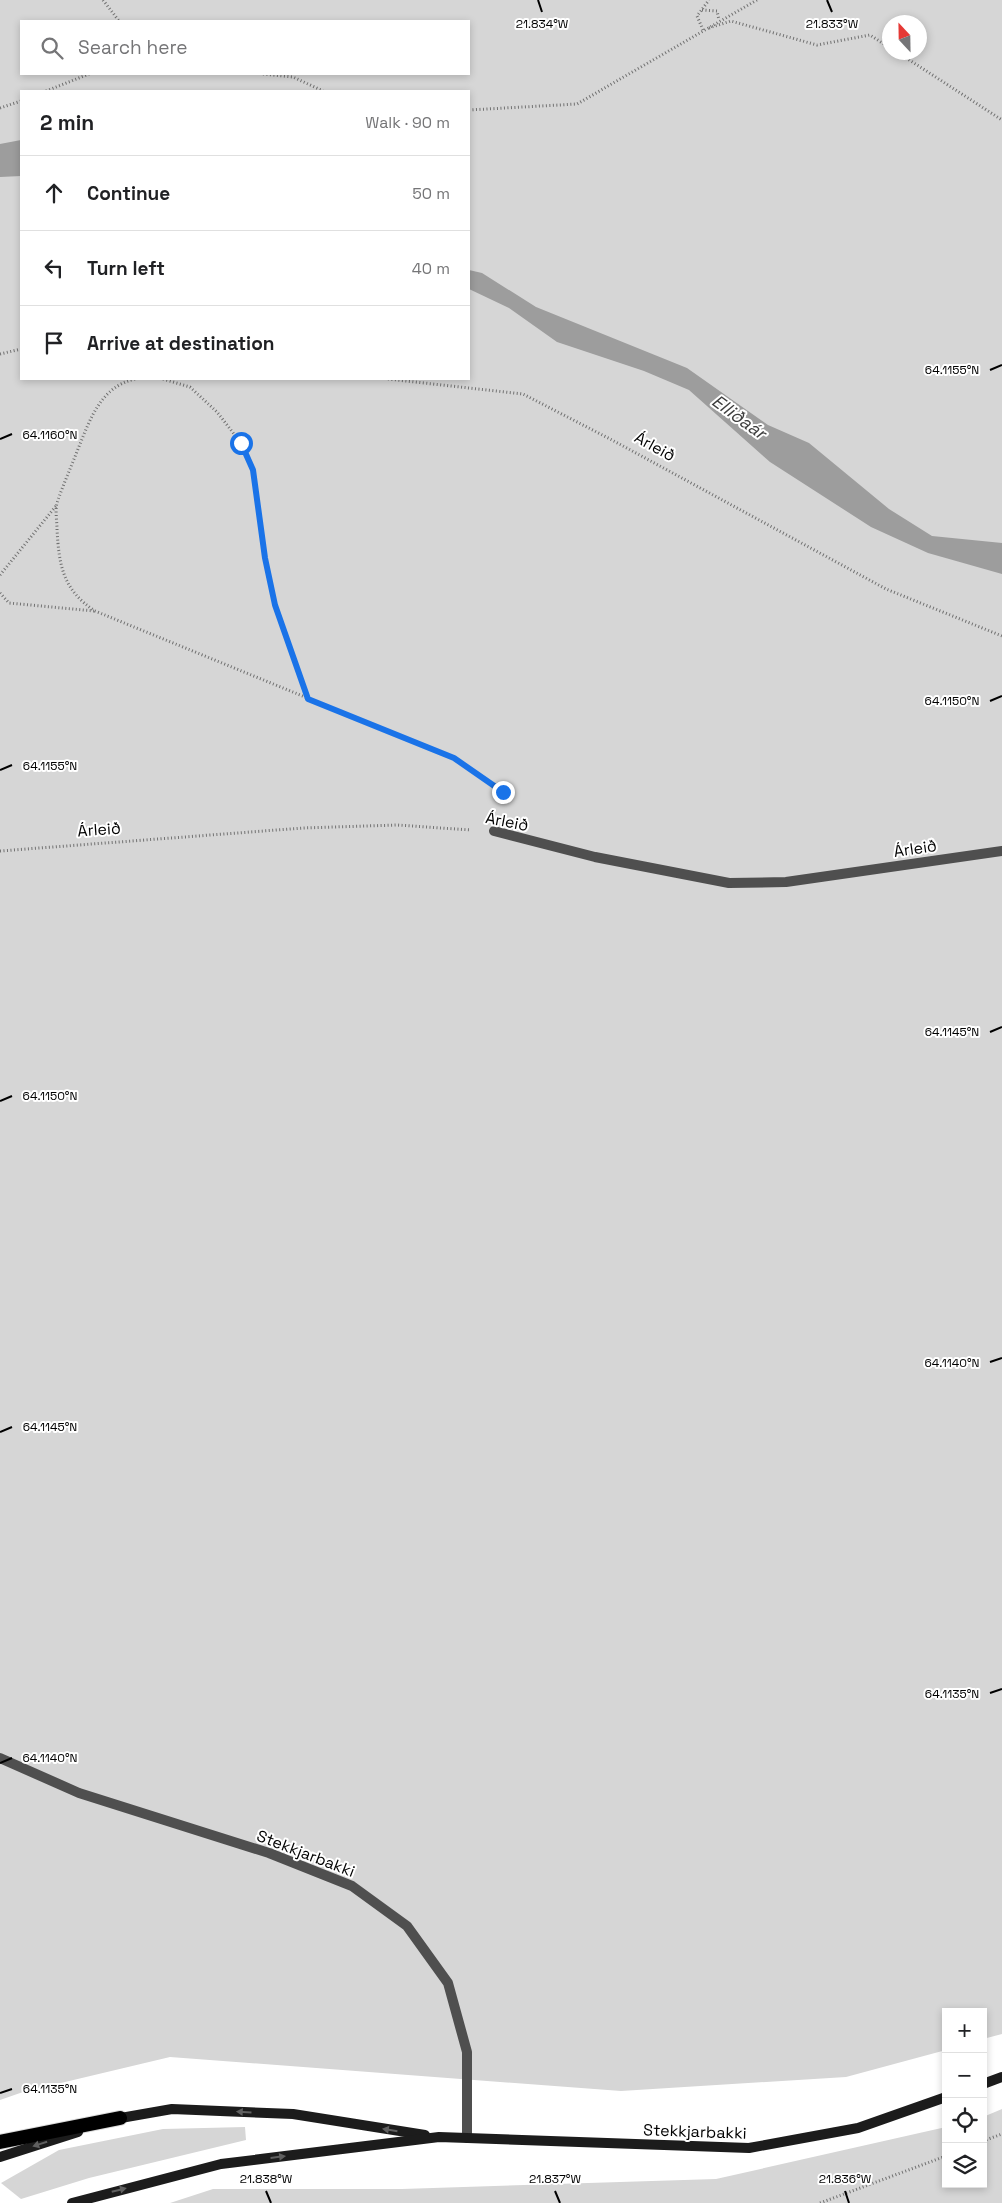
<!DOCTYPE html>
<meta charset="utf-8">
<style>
body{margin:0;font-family:"Space Grotesk",sans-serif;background:#f6f6f6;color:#202124}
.controls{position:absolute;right:15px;bottom:15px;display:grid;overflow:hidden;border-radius:0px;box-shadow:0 2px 8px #0003}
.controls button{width:45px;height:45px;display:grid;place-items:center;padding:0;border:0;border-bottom:1px solid #e0e0e0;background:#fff;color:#202124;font:25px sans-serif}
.compass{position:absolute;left:882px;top:15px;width:45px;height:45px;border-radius:50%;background:#fff;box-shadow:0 2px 8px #0003;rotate:338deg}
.stop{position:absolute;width:15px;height:15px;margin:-11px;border:4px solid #1a73e8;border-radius:50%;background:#fff}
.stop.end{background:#1a73e8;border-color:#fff;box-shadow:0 1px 5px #0008}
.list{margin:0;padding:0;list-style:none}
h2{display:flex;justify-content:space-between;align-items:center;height:65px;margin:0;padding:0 20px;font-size:21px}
h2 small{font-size:16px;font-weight:400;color:#757577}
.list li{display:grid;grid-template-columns:32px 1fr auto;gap:15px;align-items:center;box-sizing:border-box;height:75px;padding:0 20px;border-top:1px solid #e0e0e0}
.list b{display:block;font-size:19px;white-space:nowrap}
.list em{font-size:16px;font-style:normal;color:#757577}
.icon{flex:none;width:28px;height:28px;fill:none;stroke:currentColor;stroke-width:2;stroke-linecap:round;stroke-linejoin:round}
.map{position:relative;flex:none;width:1002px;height:2203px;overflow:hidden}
.search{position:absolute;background:#fff;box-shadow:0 2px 8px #0003;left:20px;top:20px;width:450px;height:55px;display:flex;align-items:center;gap:12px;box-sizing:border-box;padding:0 18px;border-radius:0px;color:#757577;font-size:19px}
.panel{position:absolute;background:#fff;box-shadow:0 2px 8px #0003;left:20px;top:90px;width:450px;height:290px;border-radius:0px}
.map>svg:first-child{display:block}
.green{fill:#d6d6d6;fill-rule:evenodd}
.water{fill:#9d9d9d}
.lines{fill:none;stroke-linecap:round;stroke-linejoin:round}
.trunk-casing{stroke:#dbdbdb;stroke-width:16}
.path{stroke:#717171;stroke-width:3;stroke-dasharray:1 2.5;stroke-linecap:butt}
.service{stroke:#4f4f4f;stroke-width:10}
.secondary{stroke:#1c1c1c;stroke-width:10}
.trunk{stroke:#000;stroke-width:14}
.oneway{fill:#606060}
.route{stroke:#1a73e8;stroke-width:6}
.ticks{fill:none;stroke:#000;stroke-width:2}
.labels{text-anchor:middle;stroke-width:4;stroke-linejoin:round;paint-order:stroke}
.street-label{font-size:16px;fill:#000;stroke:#fff}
.water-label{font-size:18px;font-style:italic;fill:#3e3e3e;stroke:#fff}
.ticks-label{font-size:12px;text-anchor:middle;fill:#000;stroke:#fff;stroke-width:4;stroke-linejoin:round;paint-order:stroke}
</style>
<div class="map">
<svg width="1002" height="2203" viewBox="0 0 1002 2203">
<rect width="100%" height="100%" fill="#fff"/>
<g class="green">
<path d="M0 0H1002V2034L983 2039V2012H946V2050L846 2077 621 2091 170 2057 23 2092 0 2100ZM21 21H469V74H21ZM890 22H920V52H890ZM21 91H469V379H21Z"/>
<polygon points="1002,2109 1002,2203 170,2203 213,2189 402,2189 716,2179 946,2127 946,2184 983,2184 983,2117"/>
<polygon points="245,2127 246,2140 89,2178 21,2199 1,2183 59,2150 163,2129"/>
</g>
<g class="water">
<polygon points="21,140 21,176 0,177 0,144"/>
<polygon points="469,270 482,273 536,307 687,368 768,425 809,443 889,509 932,536 1002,543 1002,574 928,553 871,527 770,462 689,390 644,371 557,342 509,308 469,289"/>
</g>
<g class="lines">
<g class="trunk-casing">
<polyline id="trunk" points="0,2142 120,2118"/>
</g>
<g class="path">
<polyline points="103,0 119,21"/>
<polyline points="702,10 717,11 719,20"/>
<polyline points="709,28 731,21 817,45 870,35 890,48"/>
<polyline points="703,30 697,16 709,0"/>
<polyline points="897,52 1002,120"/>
<polyline points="263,74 293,77 323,91"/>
<polyline points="46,91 89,74"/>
<polyline points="0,108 21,101"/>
<polyline points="469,110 577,104 757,0"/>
<polyline points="0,354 21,349"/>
<path d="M135 379C100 387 90 420 78 449 71 467 63 485 57 503 55 511 57 521 57 529 59 566 63 590 95 611L454 758 503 792"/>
<polyline points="163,379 190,387 217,412 241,443 253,470 265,558 275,605 308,698"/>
<polyline points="388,379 523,394 612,440 886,589 1002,636"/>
<polyline points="0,575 56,506"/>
<polyline points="0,593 9,603 94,611"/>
<polyline points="0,851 303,828 397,825 471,830"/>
<polyline points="983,2141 1002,2134"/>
<polyline points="820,2203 946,2156"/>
</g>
<g class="service">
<polyline points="494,831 595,857 729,883 786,882 1002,851"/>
<polyline points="0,1758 79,1793 269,1853 352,1886 407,1926 448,1983 467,2052 467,2138"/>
</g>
<g class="secondary">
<polyline points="983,2084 1002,2077"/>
<polyline points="115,2119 172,2109 293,2114 425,2135"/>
<polyline points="0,2157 78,2132"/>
<polyline points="72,2203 221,2164 439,2137 749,2148 858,2128 946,2097"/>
</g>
<use href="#trunk" class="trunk"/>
</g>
<defs><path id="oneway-solid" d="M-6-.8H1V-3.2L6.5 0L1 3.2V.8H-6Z" transform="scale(1.25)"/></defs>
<g class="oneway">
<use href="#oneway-solid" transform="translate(244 2112) rotate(-177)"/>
<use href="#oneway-solid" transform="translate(390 2130) rotate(-171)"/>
<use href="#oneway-solid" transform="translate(40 2144) rotate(162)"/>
<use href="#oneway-solid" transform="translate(278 2157) rotate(-7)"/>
<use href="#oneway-solid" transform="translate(119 2190) rotate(-14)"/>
</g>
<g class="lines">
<polyline class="route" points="241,443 253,470 265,558 275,605 308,699 454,758 503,792"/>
</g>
<path class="ticks" d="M538 0 542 12M827 0 832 12M990 370 1002 365M0 439 12 434M990 701 1002 696M0 770 12 765M990 1032 1002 1027M0 1101 12 1096M990 1362 1002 1358M0 1432 12 1427M990 1693 1002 1689M0 1763 12 1758M0 2093 12 2089M266 2191 271 2203M555 2191 560 2203M845 2191 849 2203"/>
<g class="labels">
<g class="street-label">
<text transform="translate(655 446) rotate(29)" y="6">Árleið</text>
<text transform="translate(507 821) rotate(11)" y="6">Árleið</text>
<text transform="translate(99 829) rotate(-4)" y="6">Árleið</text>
<text transform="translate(915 848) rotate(-8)" y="6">Árleið</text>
<text transform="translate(306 1853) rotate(21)" y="6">Stekkjarbakki</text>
<text transform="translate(695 2131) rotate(2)" y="6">Stekkjarbakki</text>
</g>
<g class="water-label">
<text transform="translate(739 417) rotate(36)" y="6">Elliðaár</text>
</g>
</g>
<g class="ticks-label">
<text x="542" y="28">21.834°W</text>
<text x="832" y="28">21.833°W</text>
<text x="952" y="374">64.1155°N</text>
<text x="50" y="439">64.1160°N</text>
<text x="952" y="705">64.1150°N</text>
<text x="50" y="770">64.1155°N</text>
<text x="952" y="1036">64.1145°N</text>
<text x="50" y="1100">64.1150°N</text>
<text x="952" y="1367">64.1140°N</text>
<text x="50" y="1431">64.1145°N</text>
<text x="952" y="1698">64.1135°N</text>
<text x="50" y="1762">64.1140°N</text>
<text x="50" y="2093">64.1135°N</text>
<text x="266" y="2183">21.838°W</text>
<text x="555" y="2183">21.837°W</text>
<text x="845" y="2183">21.836°W</text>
</g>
</svg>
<div class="controls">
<button>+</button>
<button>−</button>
<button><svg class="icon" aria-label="locate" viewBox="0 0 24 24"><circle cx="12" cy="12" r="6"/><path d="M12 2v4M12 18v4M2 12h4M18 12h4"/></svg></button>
<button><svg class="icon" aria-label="layers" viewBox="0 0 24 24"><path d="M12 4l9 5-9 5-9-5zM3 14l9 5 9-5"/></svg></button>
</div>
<svg class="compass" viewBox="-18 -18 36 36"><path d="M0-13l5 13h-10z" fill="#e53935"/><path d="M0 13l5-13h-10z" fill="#757577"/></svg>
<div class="stop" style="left:241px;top:443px"></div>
<div class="stop end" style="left:503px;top:792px"></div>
<div class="search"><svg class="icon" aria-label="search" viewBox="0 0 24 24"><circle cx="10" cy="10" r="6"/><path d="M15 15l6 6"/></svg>Search here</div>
<section class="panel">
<h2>2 min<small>Walk · 90 m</small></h2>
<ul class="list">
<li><svg class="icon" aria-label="ahead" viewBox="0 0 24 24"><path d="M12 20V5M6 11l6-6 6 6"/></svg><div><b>Continue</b></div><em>50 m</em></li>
<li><svg class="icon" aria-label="left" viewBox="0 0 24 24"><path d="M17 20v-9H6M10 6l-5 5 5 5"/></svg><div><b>Turn left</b></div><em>40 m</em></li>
<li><svg class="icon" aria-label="arrive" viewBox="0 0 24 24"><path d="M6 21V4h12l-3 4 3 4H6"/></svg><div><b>Arrive at destination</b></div></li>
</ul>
</section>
</div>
